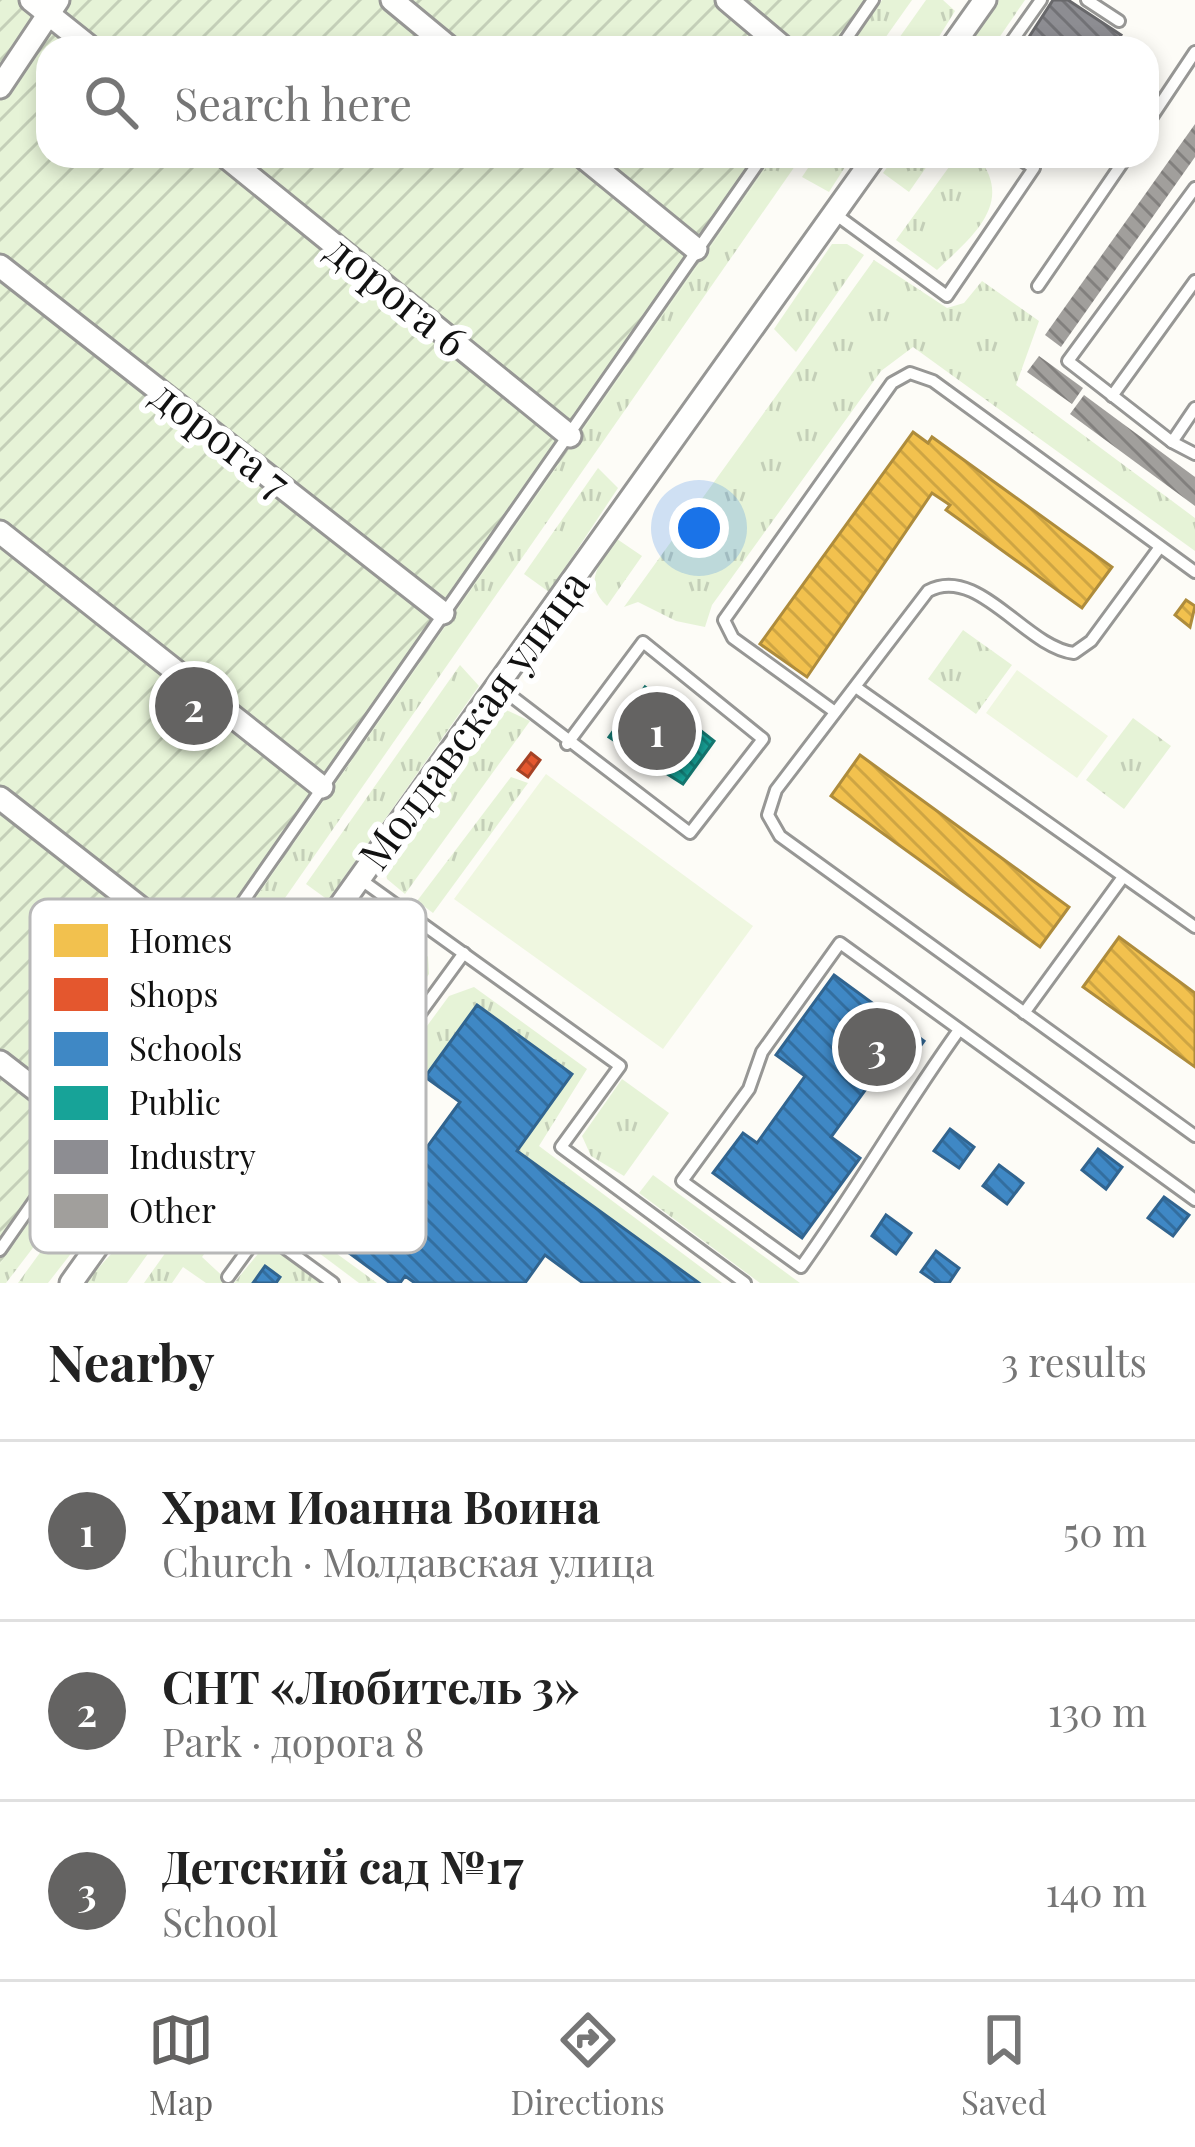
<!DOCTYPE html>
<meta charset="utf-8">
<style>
body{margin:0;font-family:"Playfair Display",serif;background:#f6f6f6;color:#222}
.you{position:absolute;left:699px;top:528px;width:42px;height:42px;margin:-30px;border:9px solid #fff;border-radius:50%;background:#1a73e8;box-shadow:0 0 0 18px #1a73e833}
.badge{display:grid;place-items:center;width:78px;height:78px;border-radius:50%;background:#646362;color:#fff;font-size:39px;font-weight:700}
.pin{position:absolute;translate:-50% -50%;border:6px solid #fff;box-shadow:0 3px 12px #0006}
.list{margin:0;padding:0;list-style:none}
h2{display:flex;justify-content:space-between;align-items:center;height:156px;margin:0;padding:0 48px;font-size:51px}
h2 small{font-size:39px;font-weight:400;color:#767676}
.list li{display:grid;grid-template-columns:78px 1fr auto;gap:36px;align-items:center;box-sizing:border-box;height:180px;padding:0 48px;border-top:3px solid #e0e0e0}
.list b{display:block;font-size:45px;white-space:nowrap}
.list p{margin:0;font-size:39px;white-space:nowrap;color:#767676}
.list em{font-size:39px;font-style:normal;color:#767676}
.icon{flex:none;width:66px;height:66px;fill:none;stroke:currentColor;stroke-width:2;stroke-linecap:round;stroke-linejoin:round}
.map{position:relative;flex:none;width:1195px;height:1283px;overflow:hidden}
.search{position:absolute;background:#fff;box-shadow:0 6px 18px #0003;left:36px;right:36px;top:36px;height:132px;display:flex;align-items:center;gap:30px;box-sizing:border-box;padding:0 42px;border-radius:36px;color:#767676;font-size:45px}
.sheet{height:696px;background:#fff}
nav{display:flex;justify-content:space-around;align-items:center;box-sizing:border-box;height:168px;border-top:3px solid #e0e0e0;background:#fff;font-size:33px;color:#767676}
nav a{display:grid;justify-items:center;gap:6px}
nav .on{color:#646362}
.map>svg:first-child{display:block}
.grass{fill:url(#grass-tufts)}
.garden{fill:url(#garden-furrows)}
.pitch{fill:#eff7e0}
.homes{fill:url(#homes-back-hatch);stroke:#ae8c3c;stroke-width:3}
.shops{fill:url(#shops-back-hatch);stroke:#a54225;stroke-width:3}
.schools{fill:url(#schools-back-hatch);stroke:#31648f;stroke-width:3}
.public{fill:url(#public-back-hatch);stroke:#157770;stroke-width:3}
.industry{fill:url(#industry-back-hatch);stroke:#68686b;stroke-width:3}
.building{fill:url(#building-back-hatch)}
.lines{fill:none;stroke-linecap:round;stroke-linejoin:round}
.service-casing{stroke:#979795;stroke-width:16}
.minor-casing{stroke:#979795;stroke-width:27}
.service{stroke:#fffffe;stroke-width:10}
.minor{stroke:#fffffe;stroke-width:21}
.labels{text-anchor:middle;stroke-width:12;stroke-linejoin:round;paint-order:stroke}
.street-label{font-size:42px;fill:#111;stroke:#fff}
.key{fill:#fff;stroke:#b8b8b8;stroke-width:3}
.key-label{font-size:33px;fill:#111}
</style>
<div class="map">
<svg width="1195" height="1283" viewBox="0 0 1195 1283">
<defs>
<pattern id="grass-tufts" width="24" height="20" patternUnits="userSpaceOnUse" patternTransform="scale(3)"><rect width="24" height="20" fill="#e6f3d7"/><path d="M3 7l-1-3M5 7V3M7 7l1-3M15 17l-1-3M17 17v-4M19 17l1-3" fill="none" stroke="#c4cfb8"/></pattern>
<pattern id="garden-furrows" width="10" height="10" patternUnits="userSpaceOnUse" patternTransform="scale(3)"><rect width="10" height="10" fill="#e6f3d7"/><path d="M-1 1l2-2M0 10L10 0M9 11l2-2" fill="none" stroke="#c4cfb8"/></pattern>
<pattern id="homes-back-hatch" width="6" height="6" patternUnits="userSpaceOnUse" patternTransform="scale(3)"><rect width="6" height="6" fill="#f2c14e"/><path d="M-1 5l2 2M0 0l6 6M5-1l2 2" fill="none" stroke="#cea543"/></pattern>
<pattern id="shops-back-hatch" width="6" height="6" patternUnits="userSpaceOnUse" patternTransform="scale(3)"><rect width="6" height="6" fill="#e4572e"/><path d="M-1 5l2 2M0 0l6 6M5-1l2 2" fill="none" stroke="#b74726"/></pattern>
<pattern id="schools-back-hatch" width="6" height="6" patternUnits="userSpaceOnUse" patternTransform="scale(3)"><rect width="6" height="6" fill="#3f88c5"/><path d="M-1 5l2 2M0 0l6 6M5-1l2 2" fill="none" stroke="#336e9f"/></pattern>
<pattern id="public-back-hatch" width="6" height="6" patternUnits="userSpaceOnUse" patternTransform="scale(3)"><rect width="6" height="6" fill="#17a398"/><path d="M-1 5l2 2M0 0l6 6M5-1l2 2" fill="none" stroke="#13837b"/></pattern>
<pattern id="industry-back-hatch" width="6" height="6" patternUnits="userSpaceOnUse" patternTransform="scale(3)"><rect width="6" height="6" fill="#8d8d92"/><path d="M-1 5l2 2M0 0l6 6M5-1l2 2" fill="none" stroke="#727276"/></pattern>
<pattern id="building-back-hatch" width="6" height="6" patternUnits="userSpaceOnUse" patternTransform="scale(3)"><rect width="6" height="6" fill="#a19f9c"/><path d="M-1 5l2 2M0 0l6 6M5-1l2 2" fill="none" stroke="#82807e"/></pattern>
</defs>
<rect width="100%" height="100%" fill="#fdfcf7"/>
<g class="grass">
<polygon points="882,0 912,0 878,48 849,48"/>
<polygon points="926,0 943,0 955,11 932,48 892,48"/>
<polygon points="999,0 1025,0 992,48 965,48"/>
<polygon points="774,156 802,156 124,1129 6,1283 0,1283 0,1264"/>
<polygon points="816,156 829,156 845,167 829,192 802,177"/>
<polygon points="895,156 934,156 909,192 883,173"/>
<path d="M957 156H977C1016 202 972 237 937 270L896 240Z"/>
<polygon points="832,244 847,244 864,255 796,352 774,329"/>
<polygon points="874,260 947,308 964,303 982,281 1039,321 1016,385 1195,518 1195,551 913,347 881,371 712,605 705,627 676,621 638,602 624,607"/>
<polygon points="598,468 618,488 549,592 524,574"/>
<path d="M617 539 642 556 607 606C582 582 600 562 617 539Z"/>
<polygon points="963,630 1012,665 976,714 928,679"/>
<polygon points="460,665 479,686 328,900 306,884"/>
<polygon points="504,709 530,721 405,894 387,879 384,862 493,714"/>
<polygon points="1133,718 1171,746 1124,809 1086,780"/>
<polygon points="511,777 528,783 433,913 417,901"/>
<polygon points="296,900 314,914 236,994 126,1159 105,1210 48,1283 18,1283"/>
<polygon points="414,939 428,957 429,974 369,1060 342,1041"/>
<polygon points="474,987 587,1069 539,1146 722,1283 699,1283 517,1151 572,1074 478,1006 425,1077 402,1060 449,996"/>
<polygon points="311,1026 127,1283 85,1283 146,1215 259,1062"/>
<polygon points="313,1045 339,1065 350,1086 244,1233 223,1229 202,1257 230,1283 206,1283 183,1267 172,1283 144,1283"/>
<polygon points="622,1079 669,1113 624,1176 591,1156 582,1136"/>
<polygon points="653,1175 781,1269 800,1283 760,1283 639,1193"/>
<polygon points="292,1221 377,1283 359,1283 295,1235"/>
<polygon points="262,1249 283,1255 320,1283 276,1283 280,1277 265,1266 253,1283 234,1283"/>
</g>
<polygon class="garden" points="0,0 881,0 848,48 48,48 48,156 774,156 0,1264"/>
<g class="pitch">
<polygon points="1017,670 1108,736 1077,778 986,713"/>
<polygon points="546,774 753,926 663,1049 454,899"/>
</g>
<g class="homes">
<polygon points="913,432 928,443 932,437 1112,567 1082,608 946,510 950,505 932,493 807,677 760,644"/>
<polygon points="1186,600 1195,606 1190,627 1175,615"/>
<polygon points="860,755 1069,907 1040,947 831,796"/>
<polygon points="1119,937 1195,993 1195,1067 1083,987"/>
</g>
<polygon class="shops" points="531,753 540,760 528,777 518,770"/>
<g class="schools">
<polygon points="834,975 924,1041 894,1082 879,1071 831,1137 860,1158 802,1238 713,1173 743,1133 757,1143 805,1076 776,1055"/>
<polygon points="477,1005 572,1074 517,1151 699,1283 583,1283 545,1255 525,1283 415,1283 405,1276 400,1283 390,1283 315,1228 374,1147 409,1172 460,1102 425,1077"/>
<polygon points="950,1129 974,1147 959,1168 934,1151"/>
<polygon points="1098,1149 1122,1167 1106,1189 1082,1170"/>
<polygon points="999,1165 1023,1183 1007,1204 983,1186"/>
<polygon points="1164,1197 1189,1215 1173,1236 1148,1218"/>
<polygon points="886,1215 911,1233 896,1254 872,1236"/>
<polygon points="936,1251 959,1268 949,1283 937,1283 921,1272"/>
<polygon points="265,1266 280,1277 276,1283 253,1283"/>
</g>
<polygon class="public" points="645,687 714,741 683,784 609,737"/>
<polygon class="industry" points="1053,0 1068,0 1121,35 1113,48 1046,48 1029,37"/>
<g class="building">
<polygon points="1195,124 1195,157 1061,347 1045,335"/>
<polygon points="1039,356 1083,388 1072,404 1027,372"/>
<polygon points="1084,395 1195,477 1195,506 1070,414"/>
</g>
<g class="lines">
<g class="service-casing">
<g id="service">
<polyline points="1087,0 1119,21"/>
<polyline points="840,48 873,0"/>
<polyline points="1007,48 1041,0"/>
<polyline points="1147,124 1195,52"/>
<polyline points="1195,188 1068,361 1172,442 1195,408"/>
<polyline points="835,214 947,296 1034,168 1015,156"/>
<polyline points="1038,286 1127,156"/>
<polyline points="1112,396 1195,281"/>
<polyline points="1172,442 1195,454"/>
<path d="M1160 547 1091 641 1074 653C1025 647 978 564 928 591L776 790 768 815 780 836 1195 1136"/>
<polyline points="498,686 690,833 763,739 643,642 567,744"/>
<polyline points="857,688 1195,927"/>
<polyline points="835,712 733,638 724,620 892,383 910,373 933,381 1195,572"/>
<polyline points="360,879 620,1066 561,1147 745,1283"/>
<polyline points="1024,1013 1123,877"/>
<path d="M959 1030C903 1108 857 1189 801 1267L682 1181 749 1089 762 1052 840 943 1195 1200"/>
<polyline points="263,1232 333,1283"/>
<polyline points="0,1250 763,156"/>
<polyline points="228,1277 464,953"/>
</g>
</g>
<g class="minor-casing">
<g id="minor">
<polyline points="31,0 91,48"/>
<polyline points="392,0 450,48"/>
<polyline points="727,0 784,48"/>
<polyline points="951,48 985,0"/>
<polyline points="0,87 58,0"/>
<polyline points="225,156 570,436"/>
<polyline points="582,156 696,249"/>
<polyline points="0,266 443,613"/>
<polyline points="0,532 322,787"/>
<polyline points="0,798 203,957"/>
<polyline points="0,1062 85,1128"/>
<polyline points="71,1283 875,156"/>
</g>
</g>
<use href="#service" class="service"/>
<use href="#minor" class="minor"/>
</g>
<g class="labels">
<g class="street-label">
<text transform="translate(397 296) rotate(39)" y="15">дорога 6</text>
<text transform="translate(221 439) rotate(38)" y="15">дорога 7</text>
<text transform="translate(474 720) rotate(-54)" y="15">Молдавская улица</text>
</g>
</g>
<rect x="30" y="899" width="396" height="354" rx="18" class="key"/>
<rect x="54" y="924" width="54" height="33" fill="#f2c14e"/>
<rect x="54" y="978" width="54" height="33" fill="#e4572e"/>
<rect x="54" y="1032" width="54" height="34" fill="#3f88c5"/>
<rect x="54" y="1086" width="54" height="34" fill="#17a398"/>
<rect x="54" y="1140" width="54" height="34" fill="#8d8d92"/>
<rect x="54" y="1194" width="54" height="34" fill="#a19f9c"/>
<g class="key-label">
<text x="129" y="953">Homes</text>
<text x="129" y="1007">Shops</text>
<text x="129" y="1061">Schools</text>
<text x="129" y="1115">Public</text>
<text x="129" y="1169">Industry</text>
<text x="129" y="1223">Other</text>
</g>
</svg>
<div class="you"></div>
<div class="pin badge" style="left:657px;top:731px">1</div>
<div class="pin badge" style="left:194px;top:706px">2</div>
<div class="pin badge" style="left:877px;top:1047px">3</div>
<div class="search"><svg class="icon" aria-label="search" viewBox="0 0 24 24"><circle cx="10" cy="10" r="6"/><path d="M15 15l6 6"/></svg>Search here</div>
</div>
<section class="sheet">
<h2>Nearby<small>3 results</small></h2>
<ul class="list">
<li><span class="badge">1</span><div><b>Храм Иоанна Воина</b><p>Church · Молдавская улица</p></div><em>50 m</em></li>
<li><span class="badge">2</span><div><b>СНТ «Любитель 3»</b><p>Park · дорога 8</p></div><em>130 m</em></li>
<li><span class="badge">3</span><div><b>Детский сад №17</b><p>School</p></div><em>140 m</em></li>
</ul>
</section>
<nav>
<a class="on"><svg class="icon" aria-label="map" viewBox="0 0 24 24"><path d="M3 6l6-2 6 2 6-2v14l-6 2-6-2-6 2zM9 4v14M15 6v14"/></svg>Map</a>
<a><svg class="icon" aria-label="directions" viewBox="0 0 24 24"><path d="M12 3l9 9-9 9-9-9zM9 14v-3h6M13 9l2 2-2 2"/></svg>Directions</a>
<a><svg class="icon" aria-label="saved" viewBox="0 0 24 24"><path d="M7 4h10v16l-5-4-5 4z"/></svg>Saved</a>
</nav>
